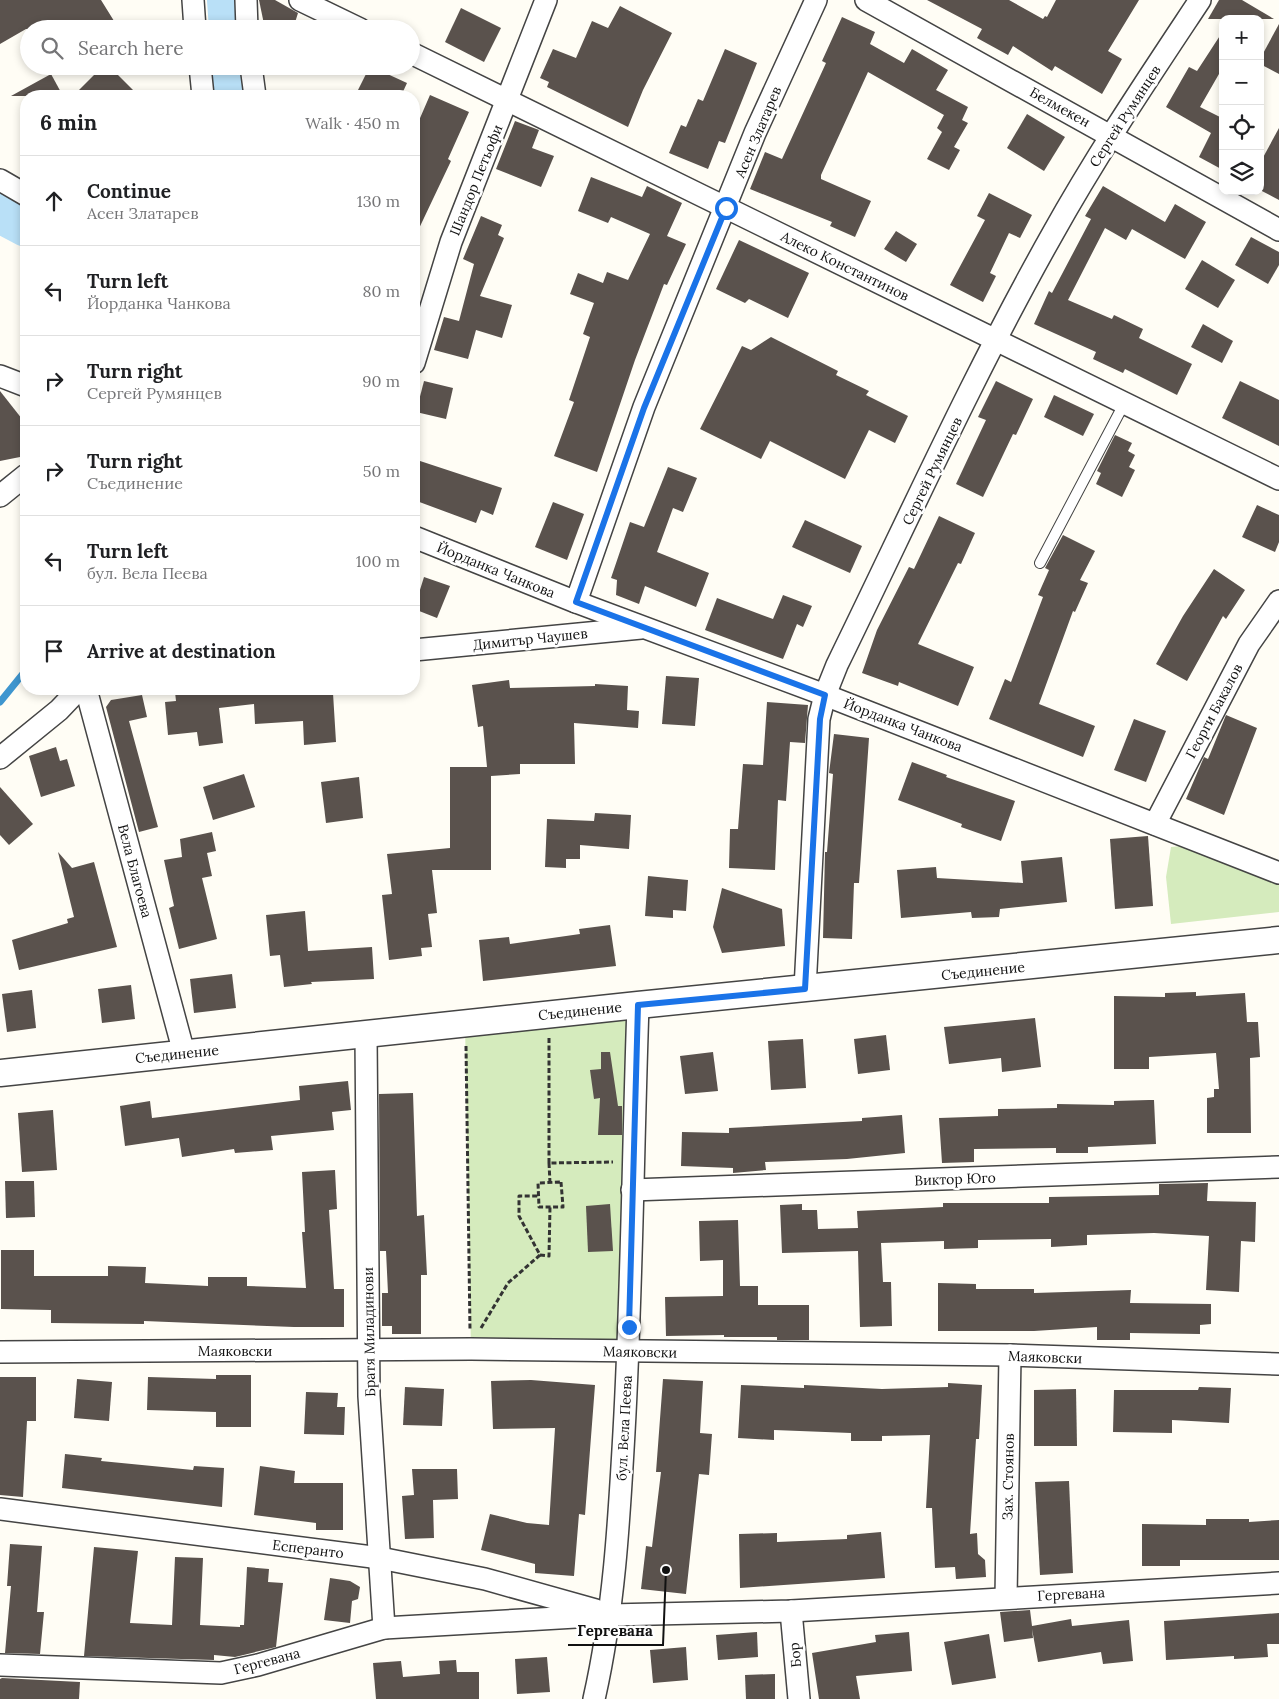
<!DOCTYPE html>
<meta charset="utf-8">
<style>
body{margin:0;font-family:Lora,serif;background:#f6f6f6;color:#202124}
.controls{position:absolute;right:15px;top:15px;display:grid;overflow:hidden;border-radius:10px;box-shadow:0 2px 8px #0003}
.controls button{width:45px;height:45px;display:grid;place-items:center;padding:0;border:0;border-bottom:1px solid #e0e0e0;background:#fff;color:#202124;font:25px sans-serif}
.stop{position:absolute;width:15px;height:15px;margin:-11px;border:4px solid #1a73e8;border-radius:50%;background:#fff}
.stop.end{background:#1a73e8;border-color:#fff;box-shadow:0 1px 5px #0008}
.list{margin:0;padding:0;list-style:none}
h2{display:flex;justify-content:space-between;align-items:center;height:65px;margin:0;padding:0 20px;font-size:21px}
h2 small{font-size:16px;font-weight:400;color:#757577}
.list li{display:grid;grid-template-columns:32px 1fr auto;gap:15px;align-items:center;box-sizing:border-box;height:90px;padding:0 20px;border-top:1px solid #e0e0e0}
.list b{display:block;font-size:19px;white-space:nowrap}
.list p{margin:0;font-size:16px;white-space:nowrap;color:#757577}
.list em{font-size:16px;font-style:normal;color:#757577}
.icon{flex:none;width:28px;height:28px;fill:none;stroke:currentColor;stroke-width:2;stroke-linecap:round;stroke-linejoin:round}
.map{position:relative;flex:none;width:1279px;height:1699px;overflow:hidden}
.search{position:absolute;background:#fff;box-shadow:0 2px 8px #0003;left:20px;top:20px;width:400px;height:55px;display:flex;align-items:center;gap:12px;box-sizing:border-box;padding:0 18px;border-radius:28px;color:#757577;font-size:19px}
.panel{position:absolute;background:#fff;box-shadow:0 2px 8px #0003;left:20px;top:90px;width:400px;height:605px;border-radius:20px}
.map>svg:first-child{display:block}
.green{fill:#d5ebbd}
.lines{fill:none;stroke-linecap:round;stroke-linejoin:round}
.stream{stroke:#3f96cf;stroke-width:7}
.river{stroke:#b9e0f7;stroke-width:40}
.building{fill:#5a524d}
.service-casing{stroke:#444;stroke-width:12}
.minor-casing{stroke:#444;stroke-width:24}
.tertiary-casing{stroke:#444;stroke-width:29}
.path{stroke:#333;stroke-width:3;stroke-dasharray:5 2.5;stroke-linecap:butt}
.service{stroke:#fff;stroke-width:10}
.minor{stroke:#fff;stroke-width:21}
.tertiary{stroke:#fff;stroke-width:26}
.route{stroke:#1a73e8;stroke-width:6}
.labels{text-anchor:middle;stroke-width:5;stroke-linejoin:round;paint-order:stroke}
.street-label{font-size:14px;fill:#111;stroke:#fff}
.leader{fill:none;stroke:#111;stroke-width:2}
.callout-dot{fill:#111;stroke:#fff;stroke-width:2}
.callout-label{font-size:15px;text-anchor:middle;font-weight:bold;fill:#111;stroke:#fff;stroke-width:5;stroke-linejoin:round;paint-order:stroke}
</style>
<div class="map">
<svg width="1279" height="1699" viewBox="0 0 1279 1699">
<rect width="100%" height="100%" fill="#fffdf5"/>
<g class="green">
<polygon points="1182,846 1279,881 1279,912 1171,924 1166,877 1171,847"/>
<polygon points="638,1005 629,1327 611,1352 471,1349 465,1024"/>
</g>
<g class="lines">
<polyline class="stream" points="0,702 26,670"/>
<g class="river">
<polyline points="227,0 229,29"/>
<polyline points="232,66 234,96"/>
<polyline points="0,213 26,227"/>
</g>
</g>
<g class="building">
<polygon points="0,0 101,0 119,29 26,29 0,44"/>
<polygon points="259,0 275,0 298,13 293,29 265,29"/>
<polygon points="927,0 1009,0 1043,19 1045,16 1047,17 1056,0 1139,0 1108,51 1122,59 1102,94 1055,66 1052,71 1013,46 1008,55 977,38 982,29"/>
<polygon points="1219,0 1242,0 1274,19 1208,19"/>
<polygon points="620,6 672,33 643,90 628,127 547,87 549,82 540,78 553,49 576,58 592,21 608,28"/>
<polygon points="461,8 501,28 484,62 445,42"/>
<polygon points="842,17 875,32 870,44 904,63 912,49 948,70 936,90 968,107 962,120 968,123 954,147 960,150 949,170 927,159 942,132 937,128 944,115 868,72 821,175 821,179 871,201 855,237 830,226 832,222 750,189 765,152 782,159 826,63 822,61"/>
<polygon points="1279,24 1279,74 1260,64 1260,59"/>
<polygon points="1223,31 1223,67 1200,107 1220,117 1223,111 1223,170 1199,157 1211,133 1166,107 1189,67 1197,71"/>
<polygon points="725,49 757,63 725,143 719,141 708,169 669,153 681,125 686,127 698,99 703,101"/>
<polygon points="103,66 109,66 139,96 73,96"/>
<polygon points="370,66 407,83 401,96 355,96"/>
<polygon points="51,74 63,96 11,96"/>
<polygon points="430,95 469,112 448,159 451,161 414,239 414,132"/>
<polygon points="1027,114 1065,137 1044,171 1007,148"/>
<polygon points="515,121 539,130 532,148 554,156 541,187 496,169"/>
<polygon points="1279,128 1279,200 1260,190 1260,163"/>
<polygon points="591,177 642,197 647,186 682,203 667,236 686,244 667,285 664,284 635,360 597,472 554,456 574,402 569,400 590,337 583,334 594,303 570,294 578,273 603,283 607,272 628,280 650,234 611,217 608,223 578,211"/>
<polygon points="1103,186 1165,222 1175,204 1206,222 1185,259 1132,229 1126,240 1105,228 1068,300 1112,319 1114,315 1143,329 1139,338 1192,364 1177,395 1125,369 1123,373 1093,359 1096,352 1034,324 1049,291 1052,293 1091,219 1085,216"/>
<polygon points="989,193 1032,215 1020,238 1009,233 990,273 996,276 983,302 950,285 985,220 977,216"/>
<polygon points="481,216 502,225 498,235 504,238 480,296 512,305 502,338 476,330 468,359 434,350 444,317 459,321 474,264 463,259"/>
<polygon points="896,231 917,244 906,262 884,249"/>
<polygon points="1251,237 1279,252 1279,265 1268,284 1235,265"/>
<polygon points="739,240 809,273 788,318 749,299 745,303 716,289"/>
<polygon points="1202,260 1235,280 1218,308 1185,289"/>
<polygon points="1203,324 1233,341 1222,363 1191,347"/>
<polygon points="771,337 838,371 836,375 869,391 866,395 908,416 895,443 869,430 845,479 770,441 761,459 700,429 742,346 751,350"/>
<polygon points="424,381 453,388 446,419 416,412"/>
<polygon points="996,381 1033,399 1016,435 1013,434 983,497 956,484 986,420 978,417"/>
<polygon points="1240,381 1279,400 1279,446 1222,418"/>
<polygon points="0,391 26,424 26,452 20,457 0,461"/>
<polygon points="1054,395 1094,414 1083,436 1044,417"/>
<polygon points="1115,435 1132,443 1128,451 1135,455 1129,467 1135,470 1122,497 1096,484 1101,473 1097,471"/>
<polygon points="414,459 502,488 493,515 481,510 476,523 414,500"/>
<polygon points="668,467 697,478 683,512 673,508 657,552 709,573 696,607 645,586 639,604 616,595 617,580 611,578 630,522 644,527"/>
<polygon points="553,502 584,514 567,560 535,547"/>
<polygon points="1257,505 1279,515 1279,542 1275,552 1242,537"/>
<polygon points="939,516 975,533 961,564 958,563 918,644 974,667 958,706 899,682 898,686 862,673 877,630 909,567 914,569"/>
<polygon points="805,520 862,546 850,573 792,547"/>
<polygon points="1063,535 1095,551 1080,580 1088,583 1075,612 1073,611 1039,704 1095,726 1083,757 989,719 1005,679 1011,682 1043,597 1038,595 1049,570 1045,568"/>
<polygon points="1214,569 1245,590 1226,619 1223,616 1187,681 1156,664 1183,616"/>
<polygon points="424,577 450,586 437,618 414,609"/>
<polygon points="783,595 812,606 803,627 797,624 783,659 705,630 717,598 773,619"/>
<polygon points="666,676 699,678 695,726 662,724"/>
<polygon points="509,680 510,688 595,686 595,684 628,686 627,710 639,711 638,728 574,723 575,764 520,764 520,774 491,776 491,870 432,870 437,913 428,914 432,947 421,948 422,956 389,960 382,895 392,894 387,854 450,848 450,767 487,767 483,726 478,727 472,685"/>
<polygon points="203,689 283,689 283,693 318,690 318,694 333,693 336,742 304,745 303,721 255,724 254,704 219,708 223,743 199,746 197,732 168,735 165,702 176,701 175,692"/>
<polygon points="142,695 147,717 129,721 158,827 139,832 106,707 111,700"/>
<polygon points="767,702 808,705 805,743 790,742 786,801 778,800 775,870 729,868 730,829 738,829 743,764 763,765"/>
<polygon points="1226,715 1257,728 1224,815 1186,799 1204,757 1208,759"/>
<polygon points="1134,719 1166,731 1146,782 1114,770"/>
<polygon points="834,734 869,738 859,883 854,883 852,939 823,938 825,852 827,852 833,774 829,773"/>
<polygon points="56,747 60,761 67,759 75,786 41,797 29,756"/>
<polygon points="912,762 947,775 946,777 1015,801 1001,841 961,827 962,824 898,800"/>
<polygon points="244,774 255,807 213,820 203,787"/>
<polygon points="359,777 363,818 326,823 321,782"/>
<polygon points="0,787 33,824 9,845 0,835"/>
<polygon points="595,813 631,815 629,849 580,845 580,859 566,859 566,868 545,867 547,819 594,821"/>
<polygon points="212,832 216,851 207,853 212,876 202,878 217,939 179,949 169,908 174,906 164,860 182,857 180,839"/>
<polygon points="1148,836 1153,906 1115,909 1110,839"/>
<polygon points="58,852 72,868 94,862 117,947 19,970 12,940 68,923 67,919 74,917"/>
<polygon points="1062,857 1067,902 1000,909 999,917 972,918 971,912 901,918 897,870 936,867 937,878 1023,883 1021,861"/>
<polygon points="648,876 688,880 686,911 673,910 673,918 645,916"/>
<polygon points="722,888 782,909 785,946 722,953 713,927"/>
<polygon points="305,911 308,951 372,947 374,979 311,982 312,984 284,987 280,955 270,956 266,915"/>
<polygon points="610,925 616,966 483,981 479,940 509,937 510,944 580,934 579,929"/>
<polygon points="232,974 236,1008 194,1013 190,979"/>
<polygon points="131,985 135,1019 102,1023 98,989"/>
<polygon points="32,990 36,1028 7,1032 2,994"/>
<polygon points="1196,992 1196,996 1245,993 1247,1022 1258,1022 1260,1057 1250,1058 1251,1133 1207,1133 1207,1098 1214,1097 1214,1089 1219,1089 1216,1053 1149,1057 1149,1069 1114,1069 1114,996 1165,997 1165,993"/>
<polygon points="1035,1018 1041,1067 1002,1072 1001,1058 949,1064 944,1027"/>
<polygon points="886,1035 890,1070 858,1074 854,1039"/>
<polygon points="803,1039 806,1088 771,1090 768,1041"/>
<polygon points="601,1052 610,1052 618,1106 622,1106 622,1135 598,1135 600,1098 594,1099 590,1070 601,1069"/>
<polygon points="713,1052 718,1091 685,1094 680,1056"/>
<polygon points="348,1081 351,1110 332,1112 334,1130 271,1136 273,1150 235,1153 234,1149 182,1157 179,1138 125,1146 120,1106 150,1101 152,1118 300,1100 299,1086"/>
<polygon points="413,1093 417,1216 424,1215 427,1275 421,1275 421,1334 392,1334 392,1326 382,1326 382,1293 388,1293 386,1251 380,1251 379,1094"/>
<polygon points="1149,1100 1154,1100 1156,1144 1088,1147 1088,1153 1056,1153 1056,1148 974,1149 974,1162 942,1163 939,1118 998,1116 998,1109 1057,1108 1057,1104 1114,1105 1114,1101"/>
<polygon points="53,1110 57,1170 22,1172 18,1113"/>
<polygon points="902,1115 905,1153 847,1159 765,1162 766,1170 733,1173 733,1168 681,1166 682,1132 729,1133 729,1128 862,1121 862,1118"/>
<polygon points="335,1170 337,1209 329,1210 334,1289 344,1289 344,1327 294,1327 144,1321 144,1324 51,1323 51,1310 1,1309 1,1250 34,1250 34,1276 108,1276 108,1266 146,1267 145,1283 208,1286 208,1277 247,1277 247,1286 306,1288 302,1232 305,1232 302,1172"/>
<polygon points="5,1181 34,1181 35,1217 6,1218"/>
<polygon points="1208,1183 1207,1201 1256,1202 1255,1242 1241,1241 1239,1292 1206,1290 1209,1236 1154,1233 1087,1235 1087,1245 1051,1247 1051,1239 978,1240 978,1248 944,1249 944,1241 881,1243 883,1282 891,1282 892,1326 860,1327 858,1251 782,1253 780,1205 802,1204 802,1210 817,1210 818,1229 858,1228 857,1211 943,1207 943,1203 1049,1203 1049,1197 1159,1195 1159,1184"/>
<polygon points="610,1204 613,1251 588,1252 586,1206"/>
<polygon points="738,1220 740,1286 758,1286 758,1305 809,1305 809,1340 777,1340 777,1337 724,1337 724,1335 666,1336 665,1297 723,1296 723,1260 700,1261 699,1221"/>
<polygon points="938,1283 976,1284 976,1289 1034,1289 1034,1293 1131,1290 1130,1303 1211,1304 1211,1324 1200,1325 1200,1334 1130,1333 1130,1340 1097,1340 1097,1327 1034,1331 938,1331"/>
<polygon points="216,1375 251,1375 251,1427 216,1427 216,1412 147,1410 148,1377 216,1379"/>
<polygon points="0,1377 36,1377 36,1421 27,1421 23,1497 0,1495"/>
<polygon points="77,1379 112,1382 109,1421 74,1418"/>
<polygon points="663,1379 703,1381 700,1433 712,1434 709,1475 699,1474 686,1594 641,1589 646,1546 652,1547 661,1472 656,1472"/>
<polygon points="531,1380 595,1385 585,1515 579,1514 574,1576 535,1573 535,1564 481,1550 490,1514 527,1523 549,1525 555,1428 493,1429 491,1381"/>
<polygon points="948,1383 982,1385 979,1439 976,1439 970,1534 977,1533 978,1554 985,1560 986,1577 956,1579 955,1567 935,1568 932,1508 926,1508 930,1435 882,1436 882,1441 851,1441 851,1433 774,1430 774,1440 738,1438 741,1385 804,1388 804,1385 882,1389 948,1387"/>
<polygon points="405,1387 444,1389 442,1426 403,1425"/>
<polygon points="1199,1387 1231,1388 1229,1423 1172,1420 1172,1433 1113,1432 1114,1390 1198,1390"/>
<polygon points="1076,1389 1077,1446 1034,1446 1034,1390"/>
<polygon points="306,1392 338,1393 337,1407 345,1407 344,1435 304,1434"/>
<polygon points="65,1454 102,1458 101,1461 193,1470 194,1466 224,1468 222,1507 62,1488"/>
<polygon points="260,1466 295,1471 294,1483 343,1483 343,1530 316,1530 316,1523 254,1515"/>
<polygon points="412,1469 457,1469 458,1499 433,1500 434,1538 405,1539 402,1496 414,1495"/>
<polygon points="1069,1481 1073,1573 1040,1575 1035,1482"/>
<polygon points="1206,1519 1249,1519 1249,1522 1279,1520 1279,1560 1180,1560 1180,1566 1142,1566 1142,1524 1206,1525"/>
<polygon points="881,1532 885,1578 740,1588 739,1534 777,1533 777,1542 847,1539 847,1535"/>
<polygon points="10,1544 42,1546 37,1612 44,1612 40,1654 5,1653 11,1586 7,1586"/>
<polygon points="94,1547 138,1551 130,1623 172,1625 175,1557 203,1558 200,1625 240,1627 240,1625 244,1625 247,1567 269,1569 268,1582 283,1583 276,1647 235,1657 214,1655 214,1660 84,1656"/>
<polygon points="330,1578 350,1581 360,1587 358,1599 352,1601 350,1623 324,1620"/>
<polygon points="1030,1610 1032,1626 1071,1619 1072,1626 1129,1620 1133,1661 1103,1664 1101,1652 1038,1662 1032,1629 1033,1638 1004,1642 1000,1612"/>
<polygon points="1279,1613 1279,1644 1267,1644 1268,1657 1234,1659 1234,1656 1166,1660 1164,1621"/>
<polygon points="757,1632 758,1657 718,1660 716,1635"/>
<polygon points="909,1632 912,1671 856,1676 860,1699 819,1699 812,1653 876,1642 875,1635"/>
<polygon points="989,1634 996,1678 952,1685 944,1642"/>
<polygon points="686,1647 688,1680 653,1683 650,1650"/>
<polygon points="547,1657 550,1692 517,1694 515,1659"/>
<polygon points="456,1660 457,1672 479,1672 479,1699 376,1699 373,1663 401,1661 403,1677 440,1674 439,1661"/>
<polygon points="775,1674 775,1699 746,1699 745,1675"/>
<polygon points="2,1678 80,1682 79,1699 0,1699 0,1679"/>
</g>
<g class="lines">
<g class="service-casing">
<polyline id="service" points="1040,563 1125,402"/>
</g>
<g class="minor-casing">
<g id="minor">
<polyline points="193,0 195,29"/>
<polyline points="246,0 247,29"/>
<polyline points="300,0 360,29"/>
<polyline points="866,0 1279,230"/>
<polyline points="411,53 1279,479"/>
<polyline points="200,66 203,96"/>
<polyline points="251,66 255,96"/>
<polyline points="0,180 26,195"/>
<polyline points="414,363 451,242 546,0"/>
<polyline points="0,376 26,386"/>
<polyline points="0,496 26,475"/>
<polyline points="414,537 576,602 825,695 1279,873"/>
<polyline points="576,602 644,407 755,133 816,0"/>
<polyline points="414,650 641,628"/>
<polyline points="86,689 184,1053"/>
<polyline points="0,758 59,710 79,689"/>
<polyline points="1155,824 1249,644 1279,601"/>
<path d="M805 989 819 719 825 695 837 665C907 522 973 375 1052 235 1097 154 1149 77 1200 0"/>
<polyline points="366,1035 369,1396 384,1628"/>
<polyline points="632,1190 1279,1167"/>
<polyline points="0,1352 471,1349 1010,1355 1279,1364"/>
<polyline points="0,1509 380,1558 485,1579 596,1610"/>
<polyline points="1006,1598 1010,1355"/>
<polyline points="791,1611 799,1699"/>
<polyline points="0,1665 221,1673 258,1665 384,1628 610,1615 791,1611 1279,1583"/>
<path d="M594 1699C614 1611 619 1522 624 1432 632 1290 633 1147 638 1005"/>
</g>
</g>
<g class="tertiary-casing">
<polyline id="tertiary" points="0,1073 638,1005 1279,940"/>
</g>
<g class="path">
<polyline points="466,1046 470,1330"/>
<polyline points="549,1163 549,1038"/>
<polygon points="561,1182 563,1207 539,1207 538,1183"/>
<polyline points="550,1183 549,1163 613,1162"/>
<polyline points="540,1255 549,1256 550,1207"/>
<polyline points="481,1328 508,1283 540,1255 519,1216 519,1196 539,1196"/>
</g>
<use href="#service" class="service"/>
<use href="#minor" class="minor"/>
<use href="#tertiary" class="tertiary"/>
</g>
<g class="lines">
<polyline class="route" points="629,1327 638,1005 805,989 820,719 825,695 576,602 644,408 726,208"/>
</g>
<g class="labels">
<g class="street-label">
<text transform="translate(1060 107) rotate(29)" y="5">Белмекен</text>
<text transform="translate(1125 116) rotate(-57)" y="5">Сергей Румянцев</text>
<text transform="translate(758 132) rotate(-67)" y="5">Асен Златарев</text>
<text transform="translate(476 180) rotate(-68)" y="5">Шандор Петьофи</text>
<text transform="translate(845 266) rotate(26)" y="5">Алеко Константинов</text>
<text transform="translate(932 471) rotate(-64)" y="5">Сергей Румянцев</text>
<text transform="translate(496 570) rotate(22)" y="5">Йорданка Чанкова</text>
<text transform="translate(530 639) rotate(-6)" y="5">Димитър Чаушев</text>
<text transform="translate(1214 711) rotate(-62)" y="5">Георги Бакалов</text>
<text transform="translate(903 725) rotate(21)" y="5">Йорданка Чанкова</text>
<text transform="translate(135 871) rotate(75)" y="5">Вела Благоева</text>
<text transform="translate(983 971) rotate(-6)" y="5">Съединение</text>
<text transform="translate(580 1011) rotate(-6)" y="5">Съединение</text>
<text transform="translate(177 1054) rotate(-6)" y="5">Съединение</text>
<text transform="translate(955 1179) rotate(-2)" y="5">Виктор Юго</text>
<text transform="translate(369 1332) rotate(-91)" y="5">Братя Миладинови</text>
<text x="235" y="1356">Маяковски</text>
<text transform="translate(640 1352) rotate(1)" y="5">Маяковски</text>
<text transform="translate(1045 1357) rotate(2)" y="5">Маяковски</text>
<text transform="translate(624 1428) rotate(-87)" y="5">бул. Вела Пеева</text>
<text transform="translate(1008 1477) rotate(-89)" y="5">Зах. Стоянов</text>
<text transform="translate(308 1549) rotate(7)" y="5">Есперанто</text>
<text transform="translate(1071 1594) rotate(-3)" y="5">Гергевана</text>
<text transform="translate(795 1655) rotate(-96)" y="5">Бор</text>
<text transform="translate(267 1661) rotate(-15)" y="5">Гергевана</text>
</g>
</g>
<path class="leader" d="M666 1570L663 1645H568"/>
<circle class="callout-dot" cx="666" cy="1570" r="5"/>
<g class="callout-label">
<text x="615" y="1636">Гергевана</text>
</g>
</svg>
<div class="controls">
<button>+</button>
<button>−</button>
<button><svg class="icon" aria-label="locate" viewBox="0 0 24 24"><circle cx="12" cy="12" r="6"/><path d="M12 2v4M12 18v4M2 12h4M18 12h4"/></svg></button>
<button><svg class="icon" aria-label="layers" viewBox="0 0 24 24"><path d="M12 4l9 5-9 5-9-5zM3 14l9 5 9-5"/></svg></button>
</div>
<div class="stop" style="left:726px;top:208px"></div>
<div class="stop end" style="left:629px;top:1327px"></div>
<div class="search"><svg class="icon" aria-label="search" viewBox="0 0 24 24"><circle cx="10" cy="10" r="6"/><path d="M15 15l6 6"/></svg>Search here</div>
<section class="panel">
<h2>6 min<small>Walk · 450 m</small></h2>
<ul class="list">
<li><svg class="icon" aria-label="ahead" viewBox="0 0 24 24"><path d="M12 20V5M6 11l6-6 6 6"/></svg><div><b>Continue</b><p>Асен Златарев</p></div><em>130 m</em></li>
<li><svg class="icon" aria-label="left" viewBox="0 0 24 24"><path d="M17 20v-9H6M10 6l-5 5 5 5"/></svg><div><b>Turn left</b><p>Йорданка Чанкова</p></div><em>80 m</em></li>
<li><svg class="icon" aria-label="right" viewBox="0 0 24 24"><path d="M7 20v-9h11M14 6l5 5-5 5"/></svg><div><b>Turn right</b><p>Сергей Румянцев</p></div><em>90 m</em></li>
<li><svg class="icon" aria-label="right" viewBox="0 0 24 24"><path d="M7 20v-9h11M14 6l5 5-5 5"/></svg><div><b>Turn right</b><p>Съединение</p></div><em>50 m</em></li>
<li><svg class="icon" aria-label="left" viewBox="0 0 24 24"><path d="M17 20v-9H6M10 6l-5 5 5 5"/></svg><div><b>Turn left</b><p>бул. Вела Пеева</p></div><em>100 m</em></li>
<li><svg class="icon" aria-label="arrive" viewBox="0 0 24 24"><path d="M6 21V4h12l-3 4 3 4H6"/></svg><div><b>Arrive at destination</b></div></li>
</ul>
</section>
</div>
